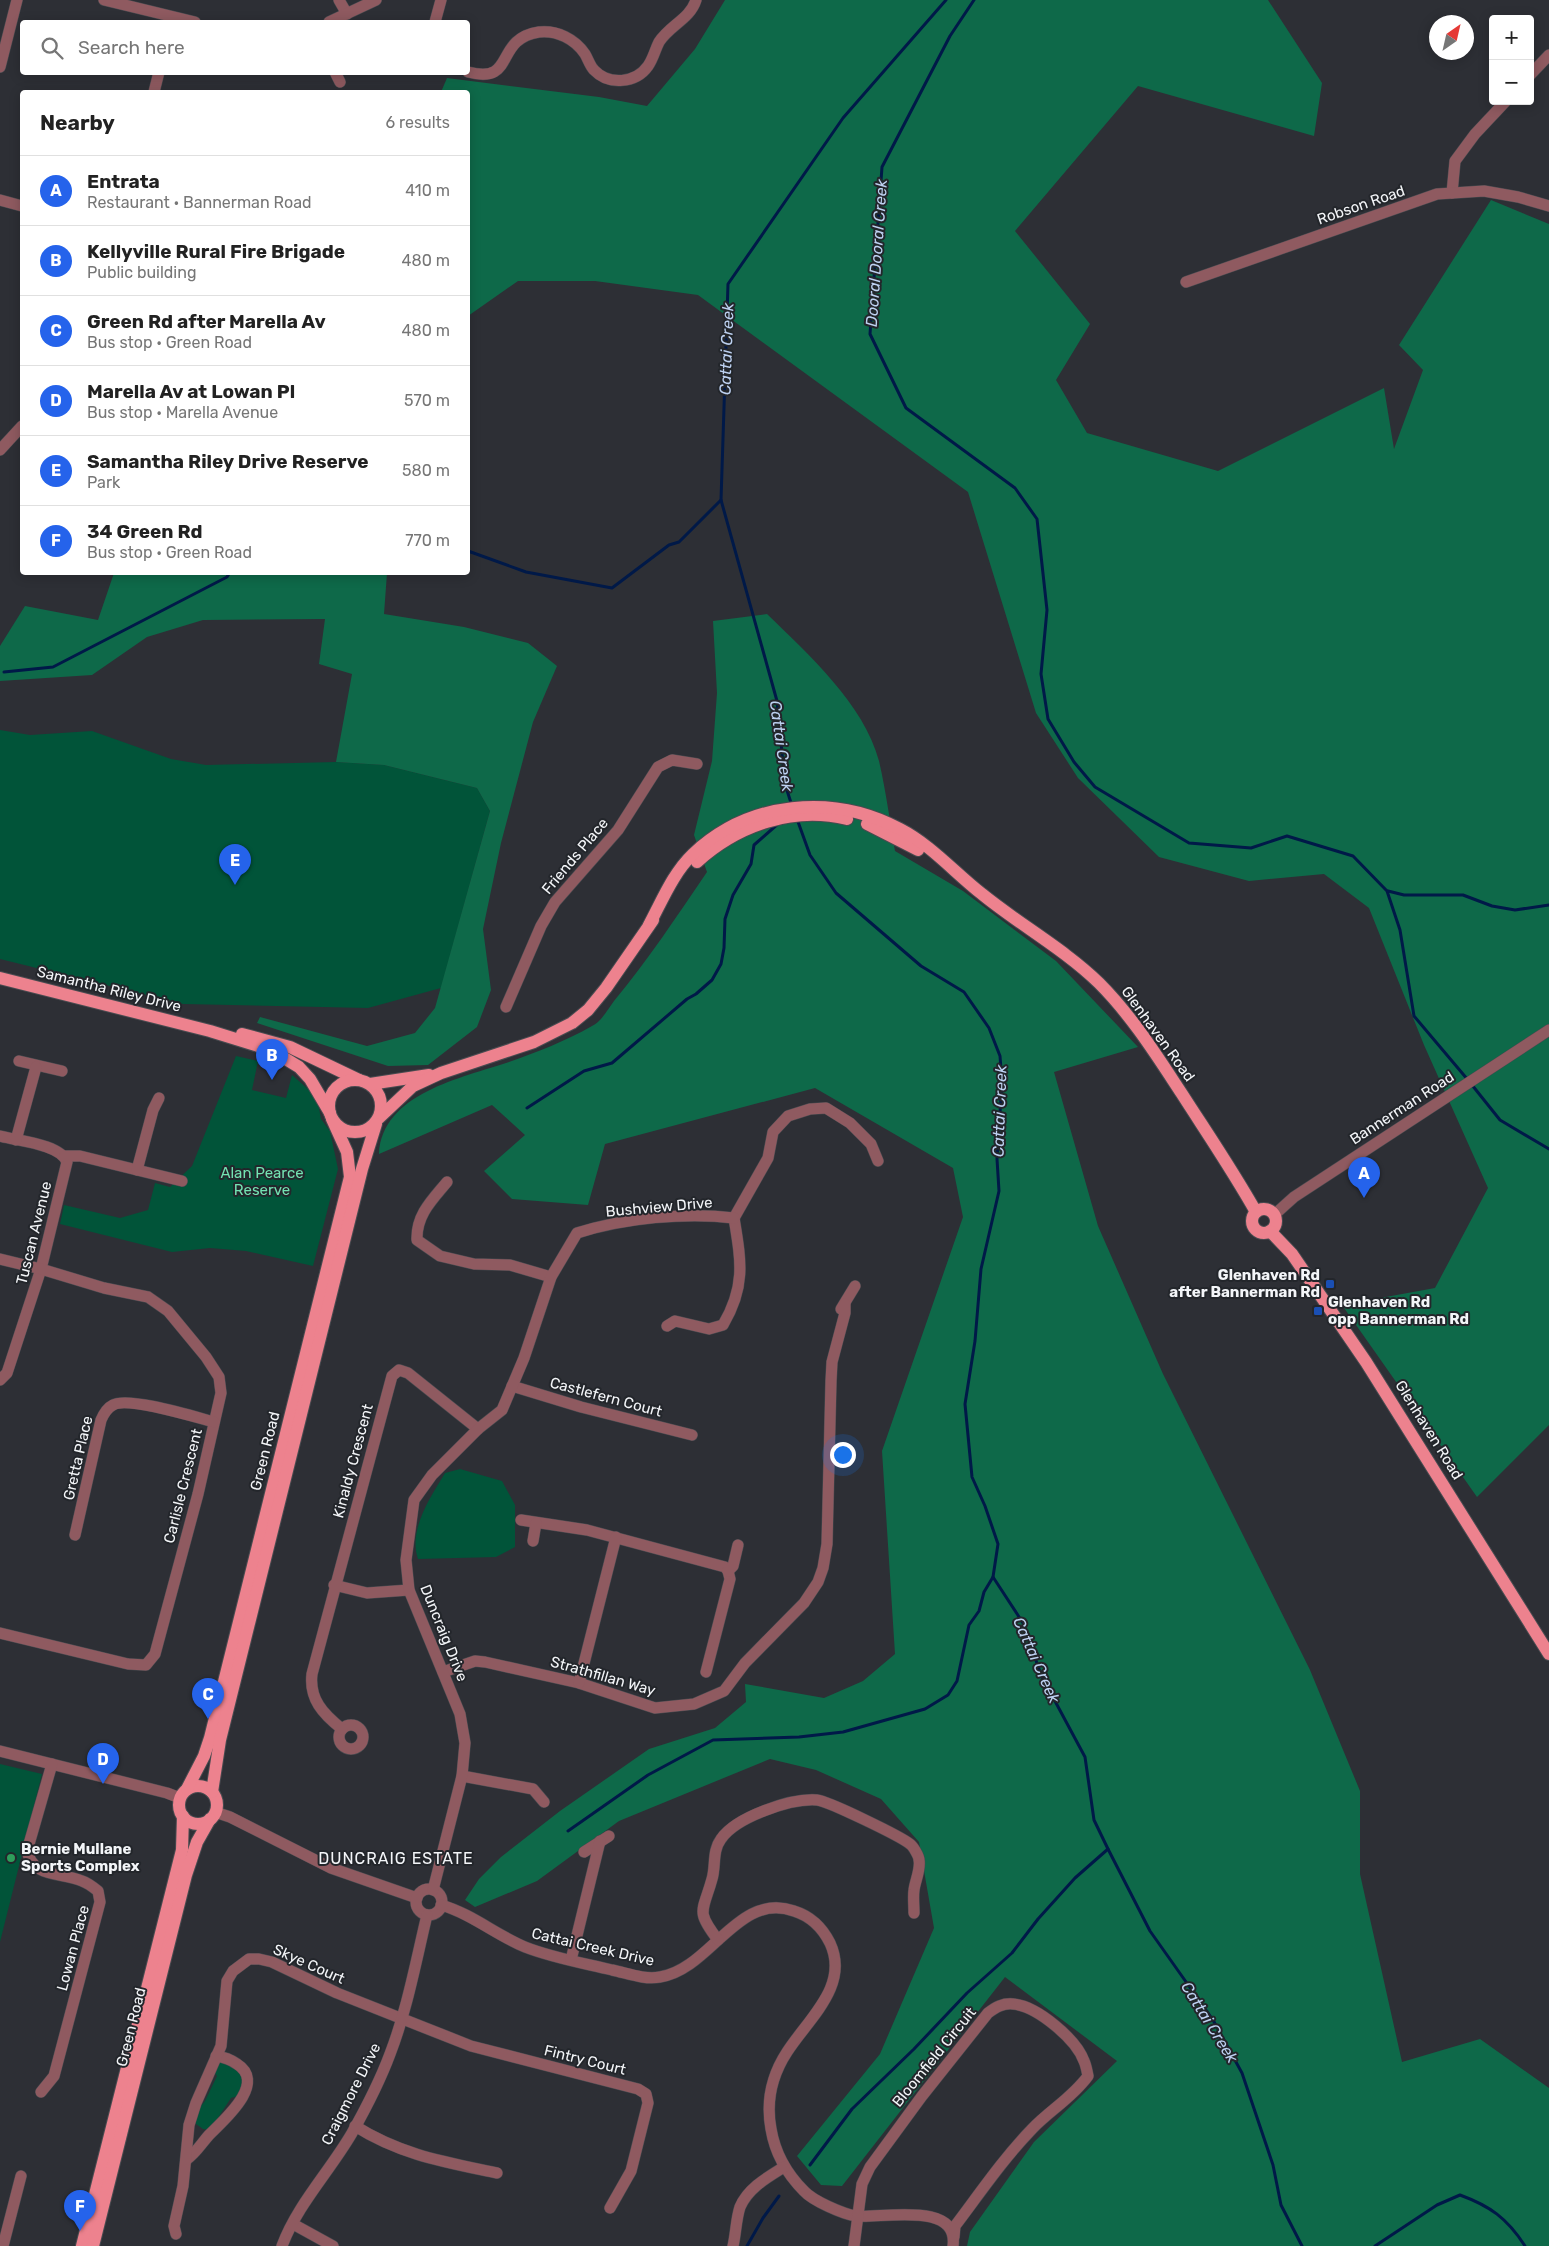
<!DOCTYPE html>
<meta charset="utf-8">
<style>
body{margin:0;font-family:Rubik,sans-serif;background:#f6f6f6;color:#222}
.controls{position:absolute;right:15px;top:15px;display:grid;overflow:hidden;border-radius:5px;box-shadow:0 2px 12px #0003}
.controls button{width:45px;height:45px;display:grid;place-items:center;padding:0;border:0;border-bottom:1px solid #e0e0e0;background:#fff;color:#222;font:25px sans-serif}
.compass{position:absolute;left:1429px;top:15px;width:45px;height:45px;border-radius:50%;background:#fff;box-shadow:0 2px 12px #0003;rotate:34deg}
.you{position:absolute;left:842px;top:1454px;width:18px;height:18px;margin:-12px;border:4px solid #fff;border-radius:50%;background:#1a73e8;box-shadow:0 0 0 8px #1a73e833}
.badge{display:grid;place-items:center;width:32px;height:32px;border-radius:50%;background:#2563eb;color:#fff;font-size:16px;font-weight:700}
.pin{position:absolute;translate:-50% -41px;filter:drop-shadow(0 1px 2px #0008)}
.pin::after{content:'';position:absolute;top:26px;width:18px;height:15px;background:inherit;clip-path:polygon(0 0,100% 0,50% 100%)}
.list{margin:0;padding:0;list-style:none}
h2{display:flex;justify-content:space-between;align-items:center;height:65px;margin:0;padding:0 20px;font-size:21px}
h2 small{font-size:16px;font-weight:400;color:#767676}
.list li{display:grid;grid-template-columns:32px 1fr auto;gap:15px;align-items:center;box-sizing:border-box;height:70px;padding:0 20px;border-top:1px solid #e0e0e0}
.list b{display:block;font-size:19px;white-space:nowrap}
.list p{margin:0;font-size:16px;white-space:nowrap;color:#767676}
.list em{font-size:16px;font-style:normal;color:#767676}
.icon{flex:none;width:28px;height:28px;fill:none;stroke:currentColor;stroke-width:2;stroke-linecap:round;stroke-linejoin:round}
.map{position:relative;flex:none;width:1549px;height:2246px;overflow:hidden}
.search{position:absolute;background:#fff;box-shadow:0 2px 12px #0003;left:20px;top:20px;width:450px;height:55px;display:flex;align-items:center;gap:12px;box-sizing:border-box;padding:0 18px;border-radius:5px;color:#767676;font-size:19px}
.panel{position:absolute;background:#fff;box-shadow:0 2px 12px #0003;left:20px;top:90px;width:450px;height:485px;border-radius:5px}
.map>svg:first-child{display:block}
.green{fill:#015439}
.forest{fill:#0e6949}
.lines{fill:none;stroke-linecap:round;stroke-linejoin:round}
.stream{stroke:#001948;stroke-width:3}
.minor-casing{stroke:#494b50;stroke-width:12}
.major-casing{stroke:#494b50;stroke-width:14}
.minor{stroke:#8f5a60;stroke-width:11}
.major{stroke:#ed828e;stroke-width:12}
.transit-dot{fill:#1a4fb4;stroke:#23262b;stroke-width:2}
.leisure-dot{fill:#2e9e5b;stroke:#23262b;stroke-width:2}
.labels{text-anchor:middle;stroke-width:4;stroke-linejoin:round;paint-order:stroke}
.street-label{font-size:15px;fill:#f3f5f8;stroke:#23262b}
.park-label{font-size:15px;fill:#73e2b2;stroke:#23262b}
.poi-label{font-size:15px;font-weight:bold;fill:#f3f5f8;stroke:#23262b;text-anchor:start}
.water-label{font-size:16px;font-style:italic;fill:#bdd1f1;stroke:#23262b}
.neighbourhood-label{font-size:16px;letter-spacing:1px;fill:#f3f5f8;stroke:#23262b}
</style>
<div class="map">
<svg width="1549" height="2246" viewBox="0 0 1549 2246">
<rect width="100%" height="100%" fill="#2d2f35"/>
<g class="green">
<polygon points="0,730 30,735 92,731 171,759 206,765 336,762 384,765 477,788 490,811 441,988 368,1008 183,1004 0,959"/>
<polygon points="236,1056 258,1061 252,1090 286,1098 292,1075 317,1097 321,1119 330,1131 338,1169 313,1266 246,1251 210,1248 172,1252 60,1224 64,1205 120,1218 148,1210 155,1183 170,1187 192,1166"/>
<path d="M460 1469 502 1481 515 1505V1547L496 1557 418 1559C408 1530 430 1498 445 1473Z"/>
<polygon points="0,1764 42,1774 0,1942"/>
<polygon points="221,2060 236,2064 246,2081 238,2096 231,2098 210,2130 203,2129 196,2124 194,2115 205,2101 217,2076 214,2072"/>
</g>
<g class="forest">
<polygon points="725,0 1268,0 1322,83 1314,136 1138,86 1015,231 1090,324 1056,380 1087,433 1218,471 1384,388 1394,449 1423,370 1399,345 1491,200 1549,224 1549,1425 1477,1497 1342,1305 1435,1288 1488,1188 1424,1045 1369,908 1324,874 1249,881 1159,857 1078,778 1036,713 968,492 698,295 595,281 518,281 468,316 468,92 441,92 447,78 599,97 647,106 695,49"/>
<polygon points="114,573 387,573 384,614 464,627 528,643 557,666 533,722 501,843 483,929 491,990 477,1027 428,1065 388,1066 257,1023 260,1017 367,1046 415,1033 435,1008 490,811 477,788 384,765 336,762 352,674 319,664 325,619 203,620 147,637 92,675 0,681 0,646 25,606 98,620"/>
<path d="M767 614C808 654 864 704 879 761 886 791 890 822 895 851L963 891 1056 961 1138 1047 1054 1072 1098 1226 1163 1374 1310 1670 1360 1791V1874L1402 2062 1480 2039 1549 2088V2246H967L970 2232 1034 2142 1117 2061 1005 1977 842 2186 821 2185 797 2156 880 2054 934 1928 919 1842 881 1799 816 1770 770 1759 619 1821 537 1881 475 1907 465 1900 479 1879 501 1857 560 1811 649 1749 715 1728 746 1702 745 1684 824 1698 863 1681 895 1654 882 1451 963 1217 953 1168 815 1088 605 1144 588 1205 512 1199 484 1171 525 1135 492 1105 379 1154C382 1093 462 1078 509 1062 537 1052 566 1041 592 1026 601 1022 608 1009 614 1001 648 960 677 916 707 872L694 835 712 761 717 693 713 621Z"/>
</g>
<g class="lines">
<g class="stream">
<polyline points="974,0 950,36 882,167 870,334 906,408 1015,488 1037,519 1047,610 1041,674 1048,719 1074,762 1095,787 1189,843 1251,848 1287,836 1353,856 1387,891 1400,930 1414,1016 1468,1080"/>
<polyline points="468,551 526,572 612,588 669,545 679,542 721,500"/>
<polyline points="4,672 53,667 227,577 230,572"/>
<polyline points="792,806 785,784 777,701 721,500 728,284 843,118 946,0"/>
<polyline points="797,819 810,855 836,893 921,966 964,992 989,1028 1000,1056 1002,1082 997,1159 999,1191 981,1269 975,1341 965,1404 972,1477 985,1506 998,1544 993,1577 1023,1623 1041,1675 1085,1757 1094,1820 1108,1849 1150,1931 1213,2020 1242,2073 1273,2165 1281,2205 1302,2246"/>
<polyline points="1388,891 1404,895 1463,895 1492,906 1515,910 1549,905"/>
<polyline points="1472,1085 1500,1120 1549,1149"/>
<polyline points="527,1108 584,1071 612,1063 687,999 696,994 712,980 721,964 724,948 725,919 733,895 751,864 754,845 779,823"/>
<polyline points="568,1831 648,1775 713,1740 799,1737 843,1732 925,1709 948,1695 957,1681 969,1625 979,1611 984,1592 993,1577"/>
<polyline points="810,2165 852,2109 914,2049 967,1993 1012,1953 1038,1919 1075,1878 1108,1849"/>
<polyline points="747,2246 763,2218 779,2196"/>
<path d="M1375 2246 1437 2205 1460 2195C1490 2206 1507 2218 1525 2246"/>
</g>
<g class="minor-casing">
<g id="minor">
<polyline points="104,0 195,22"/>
<polyline points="339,0 347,14"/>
<polyline points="329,22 376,0"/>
<polyline points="435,22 441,0"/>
<polyline points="0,67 17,0"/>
<polyline points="335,72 340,82"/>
<path d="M468 72C517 85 493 39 539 32 557 30 575 39 585 54 588 59 590 66 594 70 609 86 636 83 648 66 653 59 655 50 659 42 670 25 690 19 696 0"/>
<polyline points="1530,75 1549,55"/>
<polyline points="154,92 159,72"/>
<polyline points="1452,193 1455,161 1475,134 1506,101"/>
<polyline points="0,200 22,206"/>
<polyline points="1186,282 1437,194 1484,191 1518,197 1549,206"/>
<polyline points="0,450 22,426"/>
<polyline points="506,1007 541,926 555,902 618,830 658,767 672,760 697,764"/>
<polyline points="19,1061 62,1071"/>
<path d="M0 1136C18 1141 60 1144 67 1162L41 1269 7 1373 0 1380"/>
<polyline points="16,1140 36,1067"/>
<polyline points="65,1156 80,1156 182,1181"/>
<polyline points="137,1170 153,1110 159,1098"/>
<path d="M447 1182C432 1200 416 1215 417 1240L440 1256 474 1264 510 1265 551 1277"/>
<polyline points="1274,1215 1294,1197 1549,1030"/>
<polyline points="734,1218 768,1158 773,1132 788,1116 810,1109 826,1108 850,1123 871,1144 878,1161"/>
<polyline points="0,1259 41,1269 104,1288 148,1297 168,1311 206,1357 219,1377 221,1393 198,1494 155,1654 146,1665 128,1664 0,1633"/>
<polyline points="841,1309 855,1286"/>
<path d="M667 1326 675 1321 709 1329 723 1325C746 1286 741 1261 734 1218"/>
<polyline points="512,1386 581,1407 692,1435"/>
<polyline points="521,1520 587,1530 725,1567 728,1571 730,1579 706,1672"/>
<path d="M75 1535 101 1420C104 1413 107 1408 113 1405 127 1396 195 1417 214 1422"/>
<polyline points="533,1541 536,1523"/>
<polyline points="728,1571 733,1566 738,1545"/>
<polyline points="334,1585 367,1593 409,1590"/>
<polyline points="443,1672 475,1661 485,1662 579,1683 655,1708 694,1704 724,1691 745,1663 804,1603 818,1582 823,1568 827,1544 831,1381 832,1362 845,1313 845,1304"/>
<polyline points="579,1683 616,1537"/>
<circle cx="351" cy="1737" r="12"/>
<path d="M342 1729C323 1714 309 1699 312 1674L392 1376 399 1370 408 1373 478 1429"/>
<polyline points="0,1751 167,1793 180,1798"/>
<polyline points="462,1776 533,1789 544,1802"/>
<polyline points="215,1812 230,1817 331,1868 417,1898"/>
<polyline points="584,1852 609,1836"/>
<circle cx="429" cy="1902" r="13"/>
<path d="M433 1890 462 1776 465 1743 460 1714 409 1590 406 1560 414 1500 432 1475 478 1429 502 1410 524 1358 551 1277 577 1233C624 1218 686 1212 734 1218"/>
<path d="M441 1905C472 1914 496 1935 525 1947 553 1958 583 1963 612 1970 627 1973 644 1980 660 1977 711 1969 738 1891 794 1911 810 1916 822 1927 830 1943 850 1986 808 2019 787 2052 772 2075 766 2102 771 2129 775 2153 787 2174 804 2191 813 2201 843 2214 856 2216 880 2219 959 2200 953 2246"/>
<path d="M718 1940C695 1910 703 1912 712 1879 716 1866 712 1851 721 1839 736 1817 791 1798 817 1800 828 1801 900 1836 910 1844 913 1846 919 1856 919 1860 921 1869 915 1881 914 1890 913 1897 914 1905 914 1913"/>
<polyline points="571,1960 600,1841"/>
<path d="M41 2092 54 2076 100 1902 98 1891C93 1887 88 1883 82 1881 61 1872 33 1878 27 1851L52 1764"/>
<path d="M355 2126C401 2155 445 2162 497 2173"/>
<path d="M186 2160C196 2153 201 2144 209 2135 225 2119 267 2083 237 2064 230 2059 224 2057 216 2056"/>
<polyline points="293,2224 333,2246"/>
<polyline points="176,2234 174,2226 183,2186 189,2125 196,2103 221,2046 227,1981 233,1971 249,1959 259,1959 272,1962 337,1993 471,2046 638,2089 646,2094 648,2103 631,2171 610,2208"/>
<polyline points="3,2246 21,2176"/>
<path d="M282 2246C297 2205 330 2171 352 2133 366 2108 380 2081 390 2054 407 2010 416 1961 427 1915"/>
<path d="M733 2246C736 2233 736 2219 740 2207 748 2188 768 2177 784 2167"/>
<path d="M854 2246 862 2184 870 2167 922 2096 988 2013C996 2007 1003 2003 1013 2004 1037 2006 1076 2039 1084 2061 1086 2065 1087 2071 1088 2076 1072 2098 1050 2110 1032 2129 1003 2159 980 2193 955 2226L954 2237"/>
</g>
</g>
<g class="major-casing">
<g id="major">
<polyline points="867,824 918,850"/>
<path d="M697 862C738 825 793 806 847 819"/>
<path d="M649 925C662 901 673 873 693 854 749 801 833 793 900 829 931 845 955 873 982 894 1020 925 1064 949 1099 983 1132 1016 1157 1056 1182 1094 1207 1133 1233 1171 1256 1212"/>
<polyline points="0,978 210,1031 271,1050 299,1067 310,1079 330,1113"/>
<polyline points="242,1034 290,1047 359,1080"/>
<circle cx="355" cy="1106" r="26"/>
<polyline points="370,1084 429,1075"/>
<polyline points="379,1118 413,1086 441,1073 534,1042 572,1023 588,1010 606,988 653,920"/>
<circle cx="1264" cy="1221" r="12"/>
<polyline points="1270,1231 1292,1254 1366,1362 1549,1654"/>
<circle cx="198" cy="1805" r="19"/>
<polyline points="187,1789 204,1756 210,1738 350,1177 347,1152 332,1119"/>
<polyline points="212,1792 220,1740 362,1169 376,1124"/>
<polyline points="82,2246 182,1850 183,1816"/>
<polyline points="93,2246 186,1875 197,1842 210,1819"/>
</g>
</g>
<use href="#minor" class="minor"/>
<use href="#major" class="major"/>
</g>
<g class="transit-dot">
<rect x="1325" y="1279" width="10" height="10" rx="2.5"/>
<rect x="1313" y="1306" width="10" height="10" rx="2.5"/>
</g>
<circle class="leisure-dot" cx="11" cy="1858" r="5"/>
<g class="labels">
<g class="street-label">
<text transform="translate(1361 205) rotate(-19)" y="5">Robson Road</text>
<text transform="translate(575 856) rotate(-50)" y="5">Friends Place</text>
<text transform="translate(109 989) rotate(14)" y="5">Samantha Riley Drive</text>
<text transform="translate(1158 1034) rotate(54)" y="5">Glenhaven Road</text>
<text transform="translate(1402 1108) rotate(-33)" y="5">Bannerman Road</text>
<text transform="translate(659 1207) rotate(-5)" y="5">Bushview Drive</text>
<text transform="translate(34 1233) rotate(-76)" y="5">Tuscan Avenue</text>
<text transform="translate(606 1397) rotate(15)" y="5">Castlefern Court</text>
<text transform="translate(1429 1430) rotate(58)" y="5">Glenhaven Road</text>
<text transform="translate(265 1451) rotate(-76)" y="5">Green Road</text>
<text transform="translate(78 1458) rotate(-77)" y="5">Gretta Place</text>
<text transform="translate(353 1461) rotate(-75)" y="5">Kinaldy Crescent</text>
<text transform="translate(183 1486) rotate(-76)" y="5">Carlisle Crescent</text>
<text transform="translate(444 1633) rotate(68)" y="5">Duncraig Drive</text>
<text transform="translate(603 1676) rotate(16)" y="5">Strathfillan Way</text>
<text transform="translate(593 1947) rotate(13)" y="5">Cattai Creek Drive</text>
<text transform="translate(73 1948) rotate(-75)" y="5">Lowan Place</text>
<text transform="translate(309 1964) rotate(24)" y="5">Skye Court</text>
<text transform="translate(131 2027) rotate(-76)" y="5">Green Road</text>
<text transform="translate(934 2057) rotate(-51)" y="5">Bloomfield Circuit</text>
<text transform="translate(585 2060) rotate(14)" y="5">Fintry Court</text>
<text transform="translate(351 2094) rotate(-63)" y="5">Craigmore Drive</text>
</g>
<g class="park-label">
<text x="262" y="1178">Alan Pearce<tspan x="262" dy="17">Reserve</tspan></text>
</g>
<g class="poi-label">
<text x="1320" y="1280" text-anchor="end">Glenhaven Rd<tspan x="1320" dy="17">after Bannerman Rd</tspan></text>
<text x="1328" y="1307">Glenhaven Rd<tspan x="1328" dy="17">opp Bannerman Rd</tspan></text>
<text x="21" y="1854">Bernie Mullane<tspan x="21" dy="17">Sports Complex</tspan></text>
</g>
<g class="water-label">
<text transform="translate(876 253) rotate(-86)" y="6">Dooral Dooral Creek</text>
<text transform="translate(726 349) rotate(-88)" y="6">Cattai Creek</text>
<text transform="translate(782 746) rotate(82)" y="6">Cattai Creek</text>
<text transform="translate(999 1111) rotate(-88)" y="6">Cattai Creek</text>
<text transform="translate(1037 1660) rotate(66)" y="6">Cattai Creek</text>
<text transform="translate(1210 2022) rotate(58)" y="6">Cattai Creek</text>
</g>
<g class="neighbourhood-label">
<text x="396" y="1864">DUNCRAIG ESTATE</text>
</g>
</g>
</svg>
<div class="controls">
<button>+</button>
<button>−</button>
</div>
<svg class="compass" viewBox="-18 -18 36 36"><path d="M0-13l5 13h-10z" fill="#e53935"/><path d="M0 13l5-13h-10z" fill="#767676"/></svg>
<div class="you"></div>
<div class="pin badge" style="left:1364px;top:1198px">A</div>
<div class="pin badge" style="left:272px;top:1080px">B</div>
<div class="pin badge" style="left:208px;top:1719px">C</div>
<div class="pin badge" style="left:103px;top:1784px">D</div>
<div class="pin badge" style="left:235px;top:885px">E</div>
<div class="pin badge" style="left:80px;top:2231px">F</div>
<div class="search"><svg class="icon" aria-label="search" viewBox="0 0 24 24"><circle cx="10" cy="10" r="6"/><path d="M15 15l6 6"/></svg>Search here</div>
<section class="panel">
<h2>Nearby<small>6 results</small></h2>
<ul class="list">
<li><span class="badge">A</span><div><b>Entrata</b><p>Restaurant · Bannerman Road</p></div><em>410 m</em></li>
<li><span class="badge">B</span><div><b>Kellyville Rural Fire Brigade</b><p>Public building</p></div><em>480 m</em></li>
<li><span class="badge">C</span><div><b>Green Rd after Marella Av</b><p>Bus stop · Green Road</p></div><em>480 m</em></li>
<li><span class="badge">D</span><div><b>Marella Av at Lowan Pl</b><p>Bus stop · Marella Avenue</p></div><em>570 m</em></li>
<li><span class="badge">E</span><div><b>Samantha Riley Drive Reserve</b><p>Park</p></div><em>580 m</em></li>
<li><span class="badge">F</span><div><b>34 Green Rd</b><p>Bus stop · Green Road</p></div><em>770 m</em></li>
</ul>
</section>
</div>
